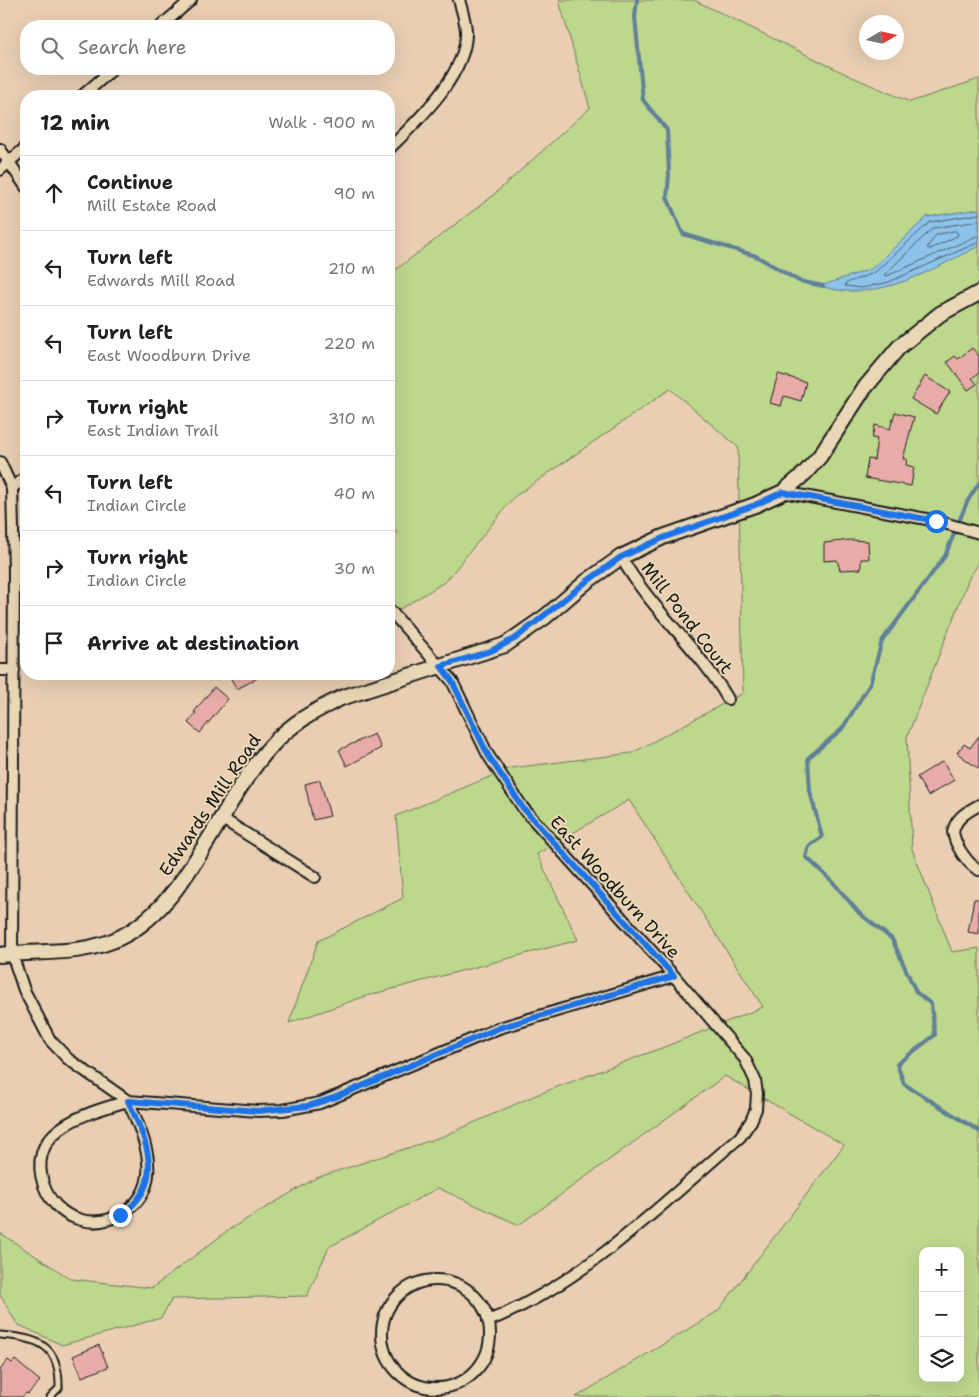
<!DOCTYPE html>
<meta charset="utf-8">
<style>
body{margin:0;font-family:"Shantell Sans",sans-serif;background:#f6f6f6;color:#202124}
.controls{position:absolute;right:15px;bottom:15px;display:grid;overflow:hidden;border-radius:10px;box-shadow:0 5px 20px #0002}
.controls button{width:45px;height:45px;display:grid;place-items:center;padding:0;border:0;border-bottom:1px solid #e0e0e0;background:#fff;color:#202124;font:25px sans-serif}
.compass{position:absolute;left:859px;top:15px;width:45px;height:45px;border-radius:50%;background:#fff;box-shadow:0 5px 20px #0002;rotate:81deg}
.stop{position:absolute;width:15px;height:15px;margin:-11px;border:4px solid #1a73e8;border-radius:50%;background:#fff}
.stop.end{background:#1a73e8;border-color:#fff;box-shadow:0 1px 5px #0008}
.list{margin:0;padding:0;list-style:none}
h2{display:flex;justify-content:space-between;align-items:center;height:65px;margin:0;padding:0 20px;font-size:21px}
h2 small{font-size:16px;font-weight:400;color:#757577}
.list li{display:grid;grid-template-columns:32px 1fr auto;gap:15px;align-items:center;box-sizing:border-box;height:75px;padding:0 20px;border-top:1px solid #e0e0e0}
.list b{display:block;font-size:19px;white-space:nowrap}
.list p{margin:0;font-size:16px;white-space:nowrap;color:#757577}
.list em{font-size:16px;font-style:normal;color:#757577}
.icon{flex:none;width:28px;height:28px;fill:none;stroke:currentColor;stroke-width:2;stroke-linecap:round;stroke-linejoin:round}
.map{position:relative;flex:none;width:979px;height:1397px;overflow:hidden}
.search{position:absolute;background:#fff;box-shadow:0 5px 20px #0002;left:20px;top:20px;width:375px;height:55px;display:flex;align-items:center;gap:12px;box-sizing:border-box;padding:0 18px;border-radius:20px;color:#757577;font-size:19px}
.panel{position:absolute;background:#fff;box-shadow:0 5px 20px #0002;left:20px;top:90px;width:375px;height:590px;border-radius:20px}
.map>svg:first-child{display:block}
.green{fill:#bdd78d;stroke:#6c7a54;fill-rule:evenodd}
.water{fill:#8dc2ea;stroke:#608098}
.lines{fill:none;stroke-linecap:round;stroke-linejoin:round}
.shore{stroke:#495e6e;stroke-width:1}
.stream{stroke:#608098;stroke-width:4}
.building{fill:#e7aca9;stroke:#1c1c1c}
.lane-casing{stroke:#1c1c1c;stroke-width:9}
.street-casing{stroke:#1c1c1c;stroke-width:14}
.secondary-casing{stroke:#1c1c1c;stroke-width:18}
.lane{stroke:#ead7b5;stroke-width:5}
.street{stroke:#ead7b5;stroke-width:10}
.secondary{stroke:#ead7b5;stroke-width:14}
.route{stroke:#1a73e8;stroke-width:6}
.labels{text-anchor:middle;stroke-width:4;stroke-linejoin:round;paint-order:stroke}
.street-label{font-size:18px;fill:#1c1c1c;stroke:#ead7b5}
</style>
<div class="map">
<svg width="979" height="1397" viewBox="0 0 979 1397">
<rect width="100%" height="100%" fill="#e9ceb3"/>
<filter id="ink" filterUnits="userSpaceOnUse"><feTurbulence type="fractalNoise" baseFrequency=".02" numOctaves="2"/><feDisplacementMap in="SourceGraphic" scale="10" xChannelSelector="R" yChannelSelector="G"/><feConvolveMatrix kernelMatrix="1 2 1 2 8 2 1 2 1" color-interpolation-filters="sRGB"/></filter>
<g filter="url(#ink)">
<path class="green" d="M559 0H694L850 76 910 102 979 79V563L969 578 907 737 912 849 952 952 979 948V1397H576L718 1311 844 1145 725 1076 519 1225 438 1188 329 1247 307 1296 172 1299 161 1318 62 1345 17 1324 0 1295V1233L71 1279 152 1288 230 1229 316 1178 444 1136 536 1095 664 1047 763 1007 629 800 537 854 578 940 366 996 289 1023 318 941 403 898 396 816 511 768 632 753 743 693 738 447 670 389 514 497 446 581 389 616V540L397 532 389 521V275L490 198 590 108ZM923 1251H960V1378H923Z"/>
<path class="water" d="M979 209V246C929 271 876 304 820 286L871 269 927 217Z"/>
<g class="lines">
<g class="shore">
<polyline points="979,214 930,222 874,273 846,283 845,286 862,288 889,282 979,242"/>
<polyline points="979,221 933,228 884,275 887,276 979,235"/>
<polygon points="955,231 958,233 957,236 930,249 927,248 936,235"/>
</g>
<g class="stream">
<polyline points="637,0 635,17 643,100 667,130 669,175 667,197 683,234 756,256 799,281 823,286"/>
<polyline points="979,483 967,502 945,556 882,641 870,684 842,729 808,758 810,791 822,837 809,846 806,857 832,881 859,913 892,939 916,992 931,1004 935,1035 897,1064 904,1084 979,1131"/>
</g>
</g>
<g class="building">
<polygon points="972,348 979,356 979,373 972,378 977,384 968,390 947,362 955,356 958,359"/>
<polygon points="778,374 806,382 801,401 784,396 781,406 770,403"/>
<polygon points="925,376 950,392 936,414 911,399"/>
<polygon points="895,412 914,417 903,459 907,459 906,465 914,467 911,486 865,478 868,459 874,460 877,439 872,438 875,425 890,429"/>
<polygon points="851,540 868,541 869,559 861,559 861,569 840,570 837,560 824,561 824,543"/>
<polygon points="228,674 265,674 237,689"/>
<polygon points="214,687 228,699 200,733 188,723 196,713 194,712"/>
<polygon points="374,734 381,748 347,766 339,750"/>
<polygon points="979,736 979,769 957,753 964,744 970,748"/>
<polygon points="943,761 954,780 928,796 917,777"/>
<polygon points="320,780 330,816 313,820 305,784"/>
<polygon points="974,899 979,899 979,934 968,932"/>
<polygon points="99,1345 108,1367 82,1377 73,1356"/>
<polygon points="8,1360 12,1363 15,1360 40,1381 28,1394 26,1393 22,1397 0,1397 0,1370"/>
</g>
<g class="lines">
<g class="lane-casing">
<path id="lane" d="M0 1335C39 1338 60 1345 59 1388L50 1397"/>
</g>
<g class="street-casing">
<g id="street">
<polyline points="161,26 191,0"/>
<polyline points="82,96 113,69"/>
<polyline points="0,149 26,187"/>
<path d="M389 149C418 120 468 74 466 30 465 19 462 10 459 0"/>
<polyline points="0,170 26,147"/>
<polyline points="0,462 12,488 14,571 12,954 24,990 50,1040 68,1059 128,1101 258,1111 283,1110 320,1103 499,1028 674,976"/>
<polyline points="12,488 26,477"/>
<polyline points="783,492 937,521 979,533"/>
<path d="M621 557C650 609 698 647 728 699"/>
<path d="M389 609 452 681 488 755 523 808 674 976 745 1059 755 1080 757 1094 756 1109 751 1121 740 1137C661 1204 586 1282 488 1321"/>
<polyline points="0,670 14,670"/>
<path d="M979 805C967 812 956 817 953 832 955 845 967 864 979 870"/>
<polyline points="221,818 315,877"/>
<path d="M128 1101C145 1137 166 1187 123 1213 108 1222 91 1224 75 1218 61 1213 49 1200 44 1186 24 1128 88 1113 128 1101Z"/>
<circle cx="436" cy="1334" r="54"/>
</g>
</g>
<g class="secondary-casing">
<path id="secondary" d="M0 955C40 950 82 956 119 938 191 903 219 801 273 744 292 723 316 710 341 698L505 645 545 617 586 582 621 557 663 537 755 505 783 492 805 473 820 456 863 390 899 347 940 314 979 293"/>
</g>
<use href="#lane" class="lane"/>
<use href="#street" class="street"/>
<use href="#secondary" class="secondary"/>
</g>
</g>
<g class="lines" filter="url(#ink)">
<path class="route" d="M120 1215C167 1185 147 1141 128 1101L258 1111 308 1106 336 1097 499 1028 674 976 523 808 488 755 452 681 441 666 491 651 516 638 586 582 621 557 663 538 755 505 783 492 936 521"/>
</g>
<g class="labels">
<g class="street-label">
<text transform="translate(687 618) rotate(52)" y="6">Mill Pond Court</text>
<text transform="translate(210 805) rotate(-56)" y="6">Edwards Mill Road</text>
<text transform="translate(615 887) rotate(48)" y="6">East Woodburn Drive</text>
</g>
</g>
</svg>
<div class="controls">
<button>+</button>
<button>−</button>
<button><svg class="icon" aria-label="layers" viewBox="0 0 24 24"><path d="M12 4l9 5-9 5-9-5zM3 14l9 5 9-5"/></svg></button>
</div>
<svg class="compass" viewBox="-18 -18 36 36"><path d="M0-13l5 13h-10z" fill="#e53935"/><path d="M0 13l5-13h-10z" fill="#757577"/></svg>
<div class="stop" style="left:936px;top:521px"></div>
<div class="stop end" style="left:120px;top:1215px"></div>
<div class="search"><svg class="icon" aria-label="search" viewBox="0 0 24 24"><circle cx="10" cy="10" r="6"/><path d="M15 15l6 6"/></svg>Search here</div>
<section class="panel">
<h2>12 min<small>Walk · 900 m</small></h2>
<ul class="list">
<li><svg class="icon" aria-label="ahead" viewBox="0 0 24 24"><path d="M12 20V5M6 11l6-6 6 6"/></svg><div><b>Continue</b><p>Mill Estate Road</p></div><em>90 m</em></li>
<li><svg class="icon" aria-label="left" viewBox="0 0 24 24"><path d="M17 20v-9H6M10 6l-5 5 5 5"/></svg><div><b>Turn left</b><p>Edwards Mill Road</p></div><em>210 m</em></li>
<li><svg class="icon" aria-label="left" viewBox="0 0 24 24"><path d="M17 20v-9H6M10 6l-5 5 5 5"/></svg><div><b>Turn left</b><p>East Woodburn Drive</p></div><em>220 m</em></li>
<li><svg class="icon" aria-label="right" viewBox="0 0 24 24"><path d="M7 20v-9h11M14 6l5 5-5 5"/></svg><div><b>Turn right</b><p>East Indian Trail</p></div><em>310 m</em></li>
<li><svg class="icon" aria-label="left" viewBox="0 0 24 24"><path d="M17 20v-9H6M10 6l-5 5 5 5"/></svg><div><b>Turn left</b><p>Indian Circle</p></div><em>40 m</em></li>
<li><svg class="icon" aria-label="right" viewBox="0 0 24 24"><path d="M7 20v-9h11M14 6l5 5-5 5"/></svg><div><b>Turn right</b><p>Indian Circle</p></div><em>30 m</em></li>
<li><svg class="icon" aria-label="arrive" viewBox="0 0 24 24"><path d="M6 21V4h12l-3 4 3 4H6"/></svg><div><b>Arrive at destination</b></div></li>
</ul>
</section>
</div>
